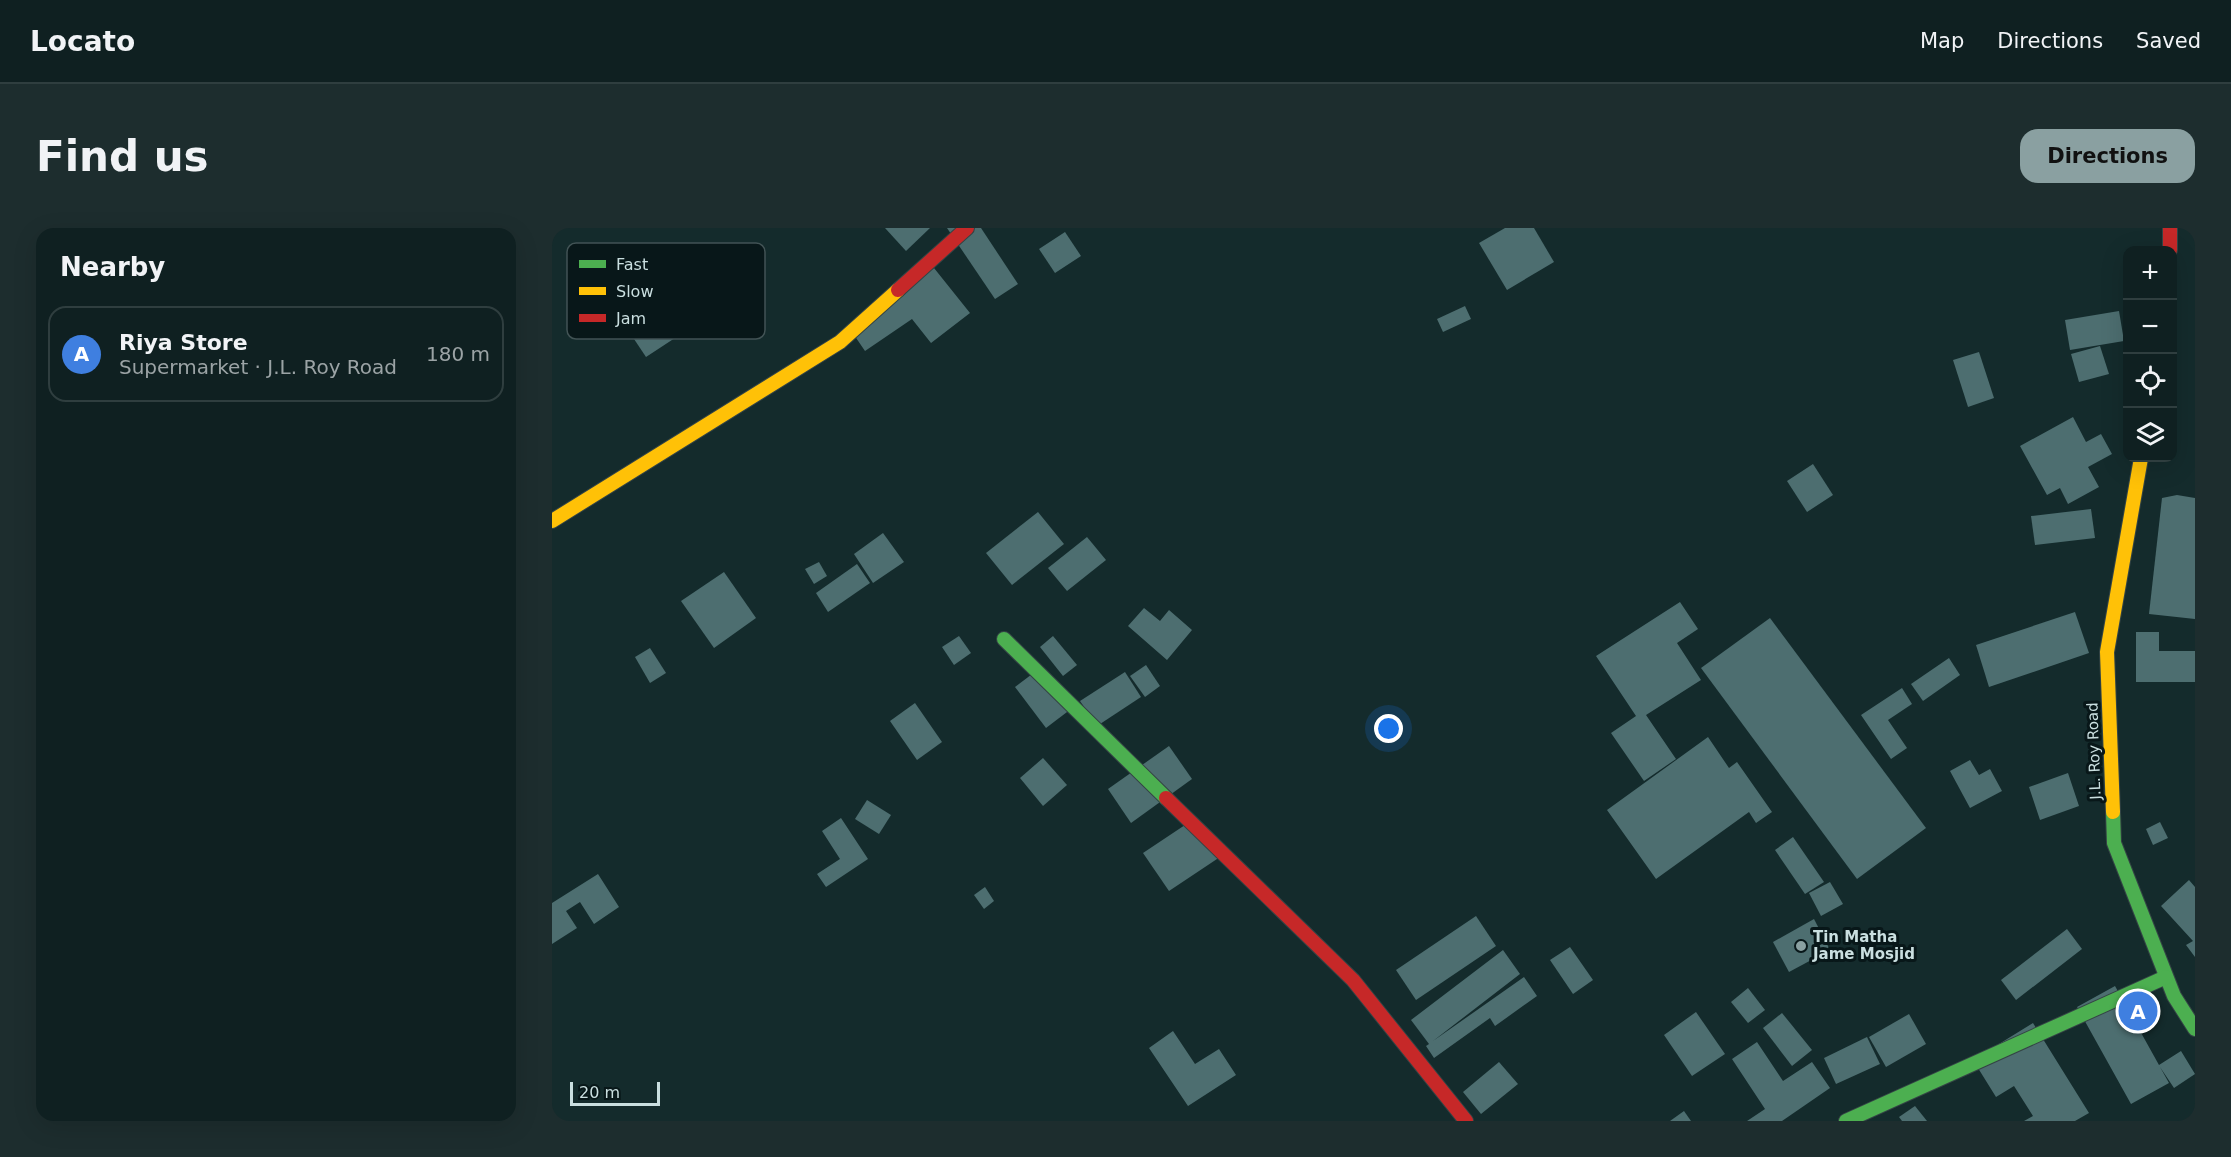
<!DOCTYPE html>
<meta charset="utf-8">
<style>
body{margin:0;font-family:"DejaVu Sans",sans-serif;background:#1d2d2e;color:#f1f3f6}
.controls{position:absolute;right:18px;top:18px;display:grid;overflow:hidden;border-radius:12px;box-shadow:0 6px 24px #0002}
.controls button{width:54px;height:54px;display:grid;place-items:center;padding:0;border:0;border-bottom:2px solid #2f3e3f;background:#0f2021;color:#f1f3f6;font:30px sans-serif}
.scale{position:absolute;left:18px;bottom:15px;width:90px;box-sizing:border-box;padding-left:6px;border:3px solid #cadfe0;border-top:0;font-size:16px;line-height:21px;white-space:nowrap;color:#cadfe0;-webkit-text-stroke:4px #081719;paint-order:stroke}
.you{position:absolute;left:837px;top:501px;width:21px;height:21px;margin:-15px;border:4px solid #fff;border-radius:50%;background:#1a73e8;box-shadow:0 0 0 9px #1a73e833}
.badge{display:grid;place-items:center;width:39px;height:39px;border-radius:50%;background:#8aa0a1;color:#fff;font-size:20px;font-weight:700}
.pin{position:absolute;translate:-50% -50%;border:3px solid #fff;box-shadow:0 2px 6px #0006}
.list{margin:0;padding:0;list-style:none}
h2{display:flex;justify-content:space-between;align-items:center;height:78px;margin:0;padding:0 24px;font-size:26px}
h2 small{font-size:20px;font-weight:400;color:#9ba3a5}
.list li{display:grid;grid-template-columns:39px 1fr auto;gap:18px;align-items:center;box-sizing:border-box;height:96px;margin:0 12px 12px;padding:0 12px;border:2px solid #2f3e3f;border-radius:18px}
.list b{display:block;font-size:22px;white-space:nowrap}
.list p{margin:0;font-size:20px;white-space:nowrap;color:#9ba3a5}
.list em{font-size:20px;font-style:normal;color:#9ba3a5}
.icon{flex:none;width:33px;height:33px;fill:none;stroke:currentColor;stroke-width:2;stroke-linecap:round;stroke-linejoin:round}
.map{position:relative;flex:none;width:1643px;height:893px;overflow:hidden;border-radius:18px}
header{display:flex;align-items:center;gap:36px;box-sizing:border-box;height:84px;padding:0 30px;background:#0f2021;border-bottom:2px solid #2f3e3f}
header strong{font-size:28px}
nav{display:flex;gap:33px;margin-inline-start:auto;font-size:21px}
.intro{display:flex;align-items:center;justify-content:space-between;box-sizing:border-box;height:144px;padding:0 36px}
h1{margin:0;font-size:42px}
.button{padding:15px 27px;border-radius:18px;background:#8aa0a1;color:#111;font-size:21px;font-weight:700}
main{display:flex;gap:36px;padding:0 36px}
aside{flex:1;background:#0f2021;border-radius:18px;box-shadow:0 6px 24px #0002}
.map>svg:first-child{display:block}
.building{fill:#4d6e70}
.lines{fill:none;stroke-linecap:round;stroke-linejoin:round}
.fast-casing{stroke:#344445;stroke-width:16}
.slow-casing{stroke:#344445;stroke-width:16}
.jam-casing{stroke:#344445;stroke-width:16}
.fast{stroke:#4caf50;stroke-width:14}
.slow{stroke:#ffc107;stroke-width:14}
.jam{stroke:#c62828;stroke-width:14}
.poi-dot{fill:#8aa0a1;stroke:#081719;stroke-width:2}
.labels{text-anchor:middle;stroke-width:6;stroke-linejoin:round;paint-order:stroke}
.street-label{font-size:15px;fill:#cadfe0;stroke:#081719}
.poi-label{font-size:15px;font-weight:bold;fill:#cadfe0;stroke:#081719;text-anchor:start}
.key{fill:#081719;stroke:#425355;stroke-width:1.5}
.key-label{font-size:16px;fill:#cadfe0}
</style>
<header>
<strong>Locato</strong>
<nav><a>Map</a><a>Directions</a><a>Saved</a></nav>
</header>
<div class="intro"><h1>Find us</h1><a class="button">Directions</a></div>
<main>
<aside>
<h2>Nearby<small></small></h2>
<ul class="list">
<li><span class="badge" style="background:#3f7fe0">A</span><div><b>Riya Store</b><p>Supermarket · J.L. Roy Road</p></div><em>180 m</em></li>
</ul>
</aside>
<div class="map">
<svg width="1643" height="893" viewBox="0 0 1643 893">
<rect width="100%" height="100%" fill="#142b2c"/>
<g class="building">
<polygon points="333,0 378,0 354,23"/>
<polygon points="395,0 429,0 466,56 443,71"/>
<polygon points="953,0 982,0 1002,34 955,62 927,15"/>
<polygon points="513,4 529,28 503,45 487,21"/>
<polygon points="382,40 418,85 379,115 360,91 313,123 298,101"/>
<polygon points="97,72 123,110 94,129 68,90"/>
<polygon points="913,78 919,91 891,104 885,91"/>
<polygon points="1567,83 1572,113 1518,122 1513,92"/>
<polygon points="1548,118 1557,146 1527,154 1519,126"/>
<polygon points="1427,124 1442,170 1416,179 1401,132"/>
<polygon points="1521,189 1534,214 1549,206 1560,226 1536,239 1547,259 1516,276 1508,260 1495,267 1468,218"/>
<polygon points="1261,236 1281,267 1255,284 1235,253"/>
<polygon points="1625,267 1643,270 1643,391 1597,386 1610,270"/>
<polygon points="1539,281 1543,310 1483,317 1479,288"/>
<polygon points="486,284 512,316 460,357 434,325"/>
<polygon points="331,305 352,334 321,355 302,326"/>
<polygon points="535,309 554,332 515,363 496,340"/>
<polygon points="267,334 275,348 262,356 253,341"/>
<polygon points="305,336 318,355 276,384 264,365"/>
<polygon points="172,344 204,390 162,420 129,373"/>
<polygon points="1128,374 1146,401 1125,415 1149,452 1094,487 1124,531 1092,553 1059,505 1084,488 1044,428"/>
<polygon points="592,380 608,393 617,382 640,402 615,432 576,398"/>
<polygon points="1523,384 1537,425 1437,459 1424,417"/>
<polygon points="1218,390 1374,600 1305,651 1149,440"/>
<polygon points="1584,404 1607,404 1607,423 1643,423 1643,454 1584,454"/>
<polygon points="407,408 419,425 402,437 390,419"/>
<polygon points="501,408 525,437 511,448 488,419"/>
<polygon points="98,420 114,445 98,455 83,429"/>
<polygon points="1397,430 1408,447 1371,473 1359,456"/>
<polygon points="594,437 608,458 593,469 578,448"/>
<polygon points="488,440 519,481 494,500 463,459"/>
<polygon points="573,444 589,469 545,498 528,473"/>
<polygon points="1350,460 1360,476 1336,492 1355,520 1339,531 1309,487"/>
<polygon points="363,475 390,514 365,532 338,493"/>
<polygon points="1156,509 1177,540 1185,534 1220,584 1204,595 1197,584 1104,651 1055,582"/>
<polygon points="617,518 640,551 579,595 556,561"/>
<polygon points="491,530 515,557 491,578 468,550"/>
<polygon points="1418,532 1427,547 1438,541 1450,563 1418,580 1398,543"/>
<polygon points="1516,545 1527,578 1488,592 1477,559"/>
<polygon points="315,572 339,587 327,606 303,591"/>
<polygon points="289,590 316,631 274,659 265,646 288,631 270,603"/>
<polygon points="642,591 668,629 617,663 591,625"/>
<polygon points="1608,594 1616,610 1601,617 1594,601"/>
<polygon points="1241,609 1272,654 1253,666 1223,622"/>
<polygon points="46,646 67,679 42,696 28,674 14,683 25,700 0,716 0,675"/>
<polygon points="1637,652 1643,659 1643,729 1634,717 1641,713 1609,678"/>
<polygon points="1278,654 1291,676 1269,688 1257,665"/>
<polygon points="433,659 442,673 432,681 422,667"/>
<polygon points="924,688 944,718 864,772 844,742"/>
<polygon points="1262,691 1278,722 1237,744 1221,714"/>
<polygon points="1515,701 1530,721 1464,772 1449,752"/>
<polygon points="1018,719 1041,752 1021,766 998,732"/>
<polygon points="951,722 968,746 881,813 972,749 985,768 943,798 938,790 882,830 874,818 877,816 859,792"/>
<polygon points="1563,758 1607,837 1629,823 1643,846 1622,860 1608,839 1617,855 1579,876 1525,779"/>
<polygon points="1196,760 1213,782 1196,795 1179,774"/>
<polygon points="1144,784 1173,826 1140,848 1112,807"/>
<polygon points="1230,785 1260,822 1240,838 1211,800"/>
<polygon points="1357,786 1374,816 1334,839 1317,809"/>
<polygon points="1481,795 1537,885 1523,893 1472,893 1481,888 1462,858 1444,869 1421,832"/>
<polygon points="621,803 643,836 667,821 684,847 636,878 597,820"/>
<polygon points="1315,809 1328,836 1284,856 1272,830"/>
<polygon points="1205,814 1231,853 1260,834 1278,860 1230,893 1195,893 1213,881 1180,831"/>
<polygon points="947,834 966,856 929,886 911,864"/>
<polygon points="1363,878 1375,893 1350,893 1347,889"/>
<polygon points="1132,883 1139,893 1118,893"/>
</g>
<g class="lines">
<g class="fast-casing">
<g id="fast">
<polyline points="452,411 614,570"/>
<polyline points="1561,584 1562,615 1622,768 1643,801"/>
<polyline points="1294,893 1614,749"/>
</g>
</g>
<g class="slow-casing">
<g id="slow">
<polyline points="0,293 288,114 346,62"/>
<polyline points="1561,584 1555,424 1589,230"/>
</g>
</g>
<g class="jam-casing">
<g id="jam">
<polyline points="1618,0 1618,22"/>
<polyline points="346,62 415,0"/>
<polyline points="614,570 801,752 914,893"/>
</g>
</g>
<use href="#fast" class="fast"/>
<use href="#slow" class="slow"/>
<use href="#jam" class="jam"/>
</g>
<circle class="poi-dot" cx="1249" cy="718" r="6"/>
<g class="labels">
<g class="street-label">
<text transform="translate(1542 523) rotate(-92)" y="5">J.L. Roy Road</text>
</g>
<g class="poi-label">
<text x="1261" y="714">Tin Matha<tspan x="1261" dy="17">Jame Mosjid</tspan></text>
</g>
</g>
<rect x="15" y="15" width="198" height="96" rx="9" class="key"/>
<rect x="27" y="32" width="27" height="8" fill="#4caf50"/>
<rect x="27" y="59" width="27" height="8" fill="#ffc107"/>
<rect x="27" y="86" width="27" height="8" fill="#c62828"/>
<g class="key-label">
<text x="64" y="42">Fast</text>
<text x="64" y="69">Slow</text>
<text x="64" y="96">Jam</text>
</g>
</svg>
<div class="controls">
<button>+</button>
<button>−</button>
<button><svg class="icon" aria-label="locate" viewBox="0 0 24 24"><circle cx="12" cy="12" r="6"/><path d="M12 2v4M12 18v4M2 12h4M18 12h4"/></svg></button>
<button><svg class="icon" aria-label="layers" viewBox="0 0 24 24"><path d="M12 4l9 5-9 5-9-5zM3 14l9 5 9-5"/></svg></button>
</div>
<div class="scale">20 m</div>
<div class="you"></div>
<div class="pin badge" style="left:1586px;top:783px;background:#3f7fe0">A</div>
</div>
</main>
